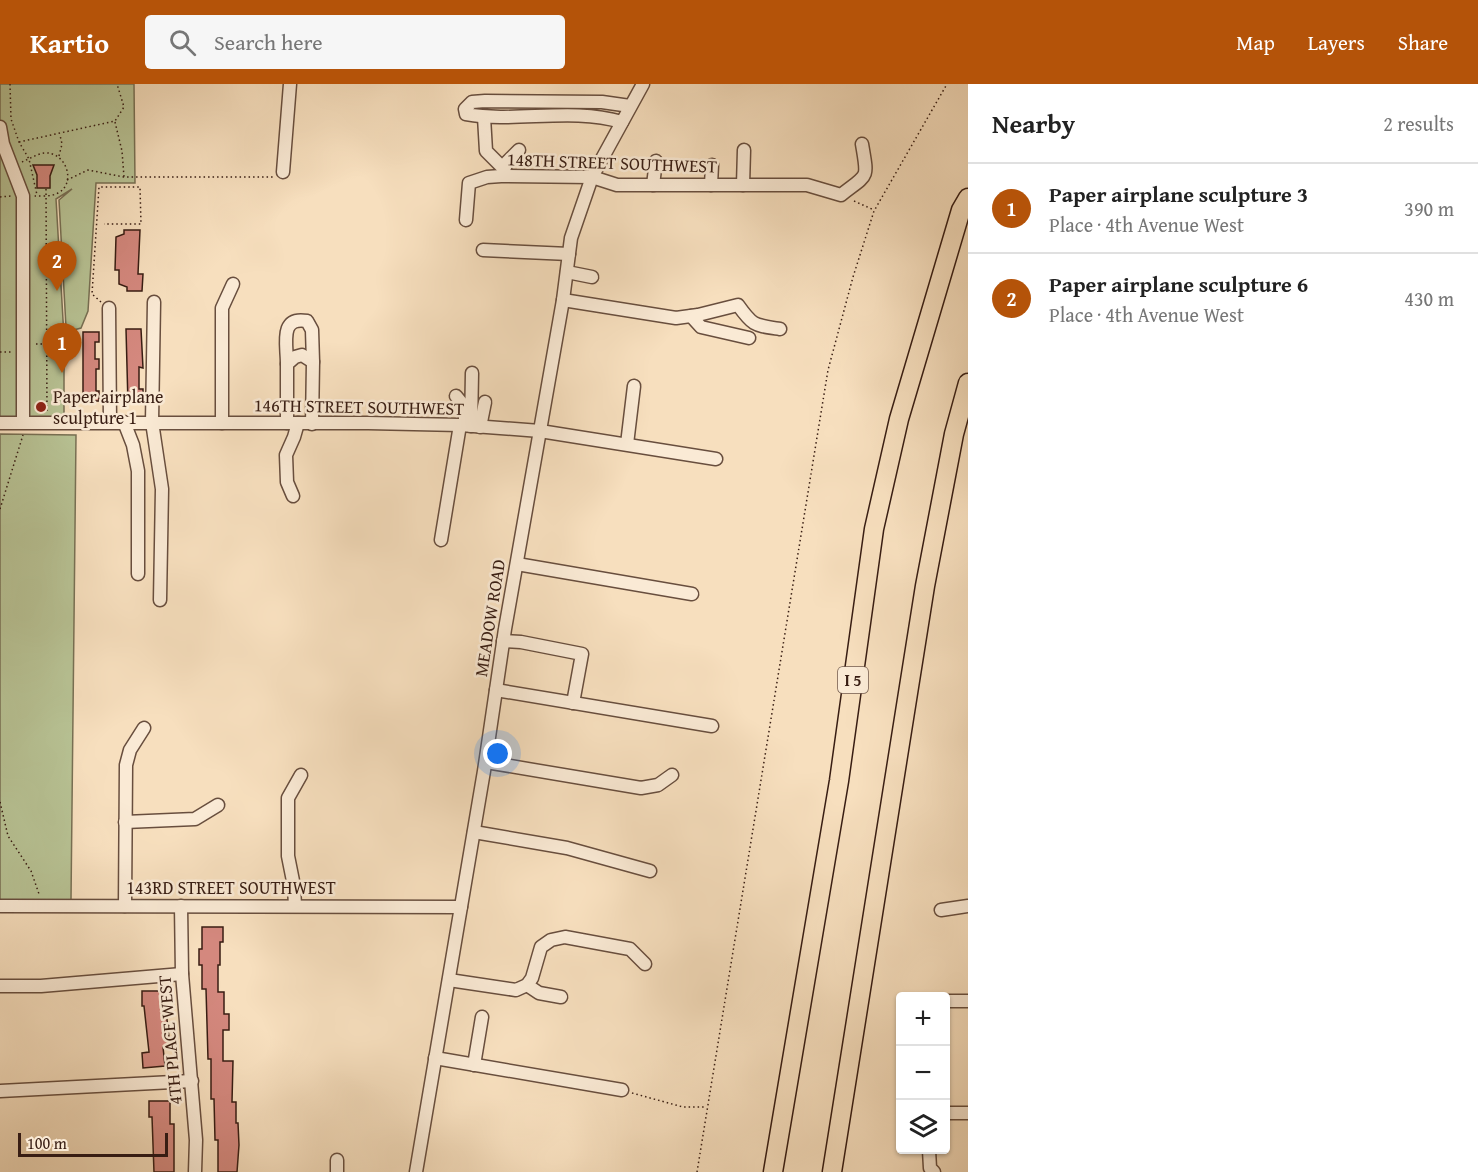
<!DOCTYPE html>
<meta charset="utf-8">
<style>
body{margin:0;font-family:"Gentium Book Plus",serif;background:#f6f6f6;color:#222}
.controls{position:absolute;right:18px;bottom:18px;display:grid;overflow:hidden;border-radius:6px;box-shadow:0 2px 4px #0004}
.controls button{width:54px;height:54px;display:grid;place-items:center;padding:0;border:0;border-bottom:2px solid #e0e0e0;background:#fff;color:#222;font:30px sans-serif}
.scale{position:absolute;left:18px;bottom:15px;width:150px;box-sizing:border-box;padding-left:6px;border:3px solid #381d13;border-top:0;font-size:16px;line-height:21px;white-space:nowrap;color:#381d13;-webkit-text-stroke:4px #faead5;paint-order:stroke}
.you{position:absolute;left:498px;top:670px;width:21px;height:21px;margin:-15px;border:4px solid #fff;border-radius:50%;background:#1a73e8;box-shadow:0 0 0 9px #1a73e833}
.badge{display:grid;place-items:center;width:39px;height:39px;border-radius:50%;background:#b45309;color:#fff;font-size:20px;font-weight:700}
.pin{position:absolute;translate:-50% -50px;filter:drop-shadow(0 2px 3px #0008)}
.pin::after{content:'';position:absolute;top:32px;width:21px;height:18px;background:inherit;clip-path:polygon(0 0,100% 0,50% 100%)}
.list{margin:0;padding:0;list-style:none}
h2{display:flex;justify-content:space-between;align-items:center;height:78px;margin:0;padding:0 24px;font-size:26px}
h2 small{font-size:20px;font-weight:400;color:#767676}
.list li{display:grid;grid-template-columns:39px 1fr auto;gap:18px;align-items:center;box-sizing:border-box;height:90px;padding:0 24px;border-top:2px solid #e0e0e0}
.list b{display:block;font-size:22px;white-space:nowrap}
.list p{margin:0;font-size:20px;white-space:nowrap;color:#767676}
.list em{font-size:20px;font-style:normal;color:#767676}
.icon{flex:none;width:33px;height:33px;fill:none;stroke:currentColor;stroke-width:2;stroke-linecap:round;stroke-linejoin:round}
.map{position:relative;flex:none;width:968px;height:1088px;overflow:hidden}
header{display:flex;align-items:center;gap:36px;box-sizing:border-box;height:84px;padding:0 30px;background:#b45309;color:#fff}
header strong{font-size:28px}
nav{display:flex;gap:33px;margin-inline-start:auto;font-size:21px}
.search{width:420px;height:54px;background:#f6f6f6;display:flex;align-items:center;gap:15px;box-sizing:border-box;padding:0 21px;border-radius:6px;color:#767676;font-size:22px}
main{display:flex}
aside{flex:1;background:#fff}
.map>svg:first-child{display:block}
.green{fill:#b8c395;stroke:#787054;stroke-width:1.5}
.building{fill:#d4887e;stroke:#381d13;stroke-width:1.5}
.lines{fill:none;stroke-linecap:round;stroke-linejoin:round}
.minor-casing{stroke:#684e3e;stroke-width:15}
.highway-casing{stroke:#381d13;stroke-width:21}
.path{stroke:#381d13;stroke-width:1.5;stroke-dasharray:1.5 3;stroke-linecap:butt}
.minor{stroke:#faead5;stroke-width:12}
.highway{stroke:#f7dfbe;stroke-width:18}
.poi-dot{fill:#8f2418;stroke:#faead5;stroke-width:2}
.labels{text-anchor:middle;stroke-width:5;stroke-linejoin:round;paint-order:stroke}
.shield{fill:#faead5;stroke:#725a4d;stroke-width:1.5}
.shield-label{font-size:16px;font-weight:bold;fill:#381d13}
.street-label{font-size:18px;fill:#381d13;stroke:#faead5}
.poi-label{font-size:18px;fill:#381d13;stroke:#faead5;text-anchor:start}
</style>
<header>
<strong>Kartio</strong>
<div class="search"><svg class="icon" aria-label="search" viewBox="0 0 24 24"><circle cx="10" cy="10" r="6"/><path d="M15 15l6 6"/></svg>Search here</div>
<nav><a>Map</a><a>Layers</a><a>Share</a></nav>
</header>
<main>
<div class="map">
<svg width="968" height="1088" viewBox="0 0 968 1088">
<rect width="100%" height="100%" fill="#f7dfbe"/>
<filter id="stains"><feTurbulence type="fractalNoise" baseFrequency=".00333" numOctaves="4"/><feColorMatrix values="0 0 0 0 .2 0 0 0 0 .09 0 0 0 0 .02 0 0 0 .5 -.17"/></filter>
<radialGradient id="worn" r=".72"><stop offset=".6" stop-color="#630" stop-opacity="0"/><stop offset="1" stop-color="#630" stop-opacity=".3"/></radialGradient>
<g class="green">
<polygon points="0,0 134,0 135,99 96,99 88,227 81,244 70,247 66,243 59,116 72,105 56,115 64,253 64,334 0,334"/>
<polygon points="0,350 76,351 71,816 0,816"/>
</g>
<g class="building">
<polygon points="33,81 54,81 50,92 50,104 37,104 37,91"/>
<polygon points="124,146 140,146 138,190 143,190 142,207 127,207 127,203 119,200 119,186 115,186 116,153 124,150"/>
<polygon points="126,245 141,245 143,284 139,283 139,305 143,305 143,320 128,320"/>
<polygon points="83,248 99,248 99,258 95,258 95,275 99,275 99,285 96,285 96,307 99,307 99,317 83,317"/>
<polygon points="202,843 223,843 223,858 220,858 220,881 218,881 218,908 224,908 224,930 229,930 229,946 223,946 223,977 233,977 232,1018 236,1018 236,1039 238,1039 239,1061 237,1088 218,1088 218,1056 215,1056 214,1015 211,1015 211,975 208,975 206,905 202,905 202,881 199,881 199,865 202,865"/>
<polygon points="142,907 163,907 163,927 166,927 170,962 163,963 165,982 143,984 142,969 149,968 144,922 142,922"/>
<polygon points="149,1017 170,1017 170,1040 174,1040 174,1088 154,1088 152,1033 149,1033"/>
</g>
<g class="lines">
<g class="minor-casing">
<g id="minor">
<polyline points="484,33 486,67 503,84"/>
<path d="M622 38C570 23 517 39 466 30L465 25 472 18 485 17 602 18 630 22"/>
<polyline points="0,43 3,60 23,112 23,338"/>
<polyline points="283,88 290,0"/>
<polyline points="502,91 507,78 519,66"/>
<polyline points="653,101 656,77"/>
<polyline points="711,101 712,81"/>
<polyline points="743,101 744,66"/>
<path d="M466 136 469 99 487 93 501 92 592 93 617 101H807L841 111C869 89 868 96 862 60"/>
<polyline points="483,166 569,170"/>
<polyline points="567,188 592,193"/>
<path d="M563 216 676 234 698 231 738 221C753 242 754 241 780 245"/>
<polyline points="154,218 152,338 162,405 160,516"/>
<polyline points="109,224 110,338"/>
<polyline points="691,232 701,243 749,254"/>
<path d="M287 280C287 260 279 232 307 237L312 246 313 278"/>
<polyline points="456,312 465,323 465,335"/>
<polyline points="124,338 133,361 138,387 138,490"/>
<polyline points="0,339 368,339 460,341 540,347 716,375"/>
<polyline points="222,339 222,224 233,200"/>
<polyline points="287,339 287,280 295,273 302,271 313,278 312,340"/>
<polyline points="471,342 472,289"/>
<polyline points="480,343 485,318"/>
<polyline points="627,360 634,302"/>
<polyline points="293,412 287,398 286,371 294,353 298,339"/>
<polyline points="441,456 460,341"/>
<polyline points="517,480 692,510"/>
<polyline points="503,557 521,558 582,570 573,619"/>
<polyline points="496,606 712,642"/>
<polyline points="486,678 641,704 658,701 672,691"/>
<polyline points="125,738 195,735 218,721"/>
<polyline points="474,748 567,764 650,787"/>
<polyline points="0,822 461,823"/>
<polyline points="125,822 126,681 130,666 144,644"/>
<polyline points="181,822 182,890 196,1056 195,1088"/>
<polyline points="295,822 294,802 288,772 288,714 301,691"/>
<polyline points="941,826 968,822"/>
<polyline points="449,896 516,906 527,901 532,894 541,863 551,856 565,853 630,865 645,880"/>
<polyline points="527,901 539,909 561,913"/>
<polyline points="0,902 41,902 182,890"/>
<polyline points="946,917 968,917"/>
<polyline points="435,974 622,1006"/>
<polyline points="474,981 482,933"/>
<polyline points="0,1007 192,997"/>
<polyline points="946,1029 968,1029"/>
<polyline points="929,1066 930,1084 934,1088"/>
<polyline points="337,1076 337,1088"/>
<polyline points="416,1088 484,687 505,545 563,216 571,154 592,93 643,0"/>
</g>
</g>
<g class="highway-casing">
<g id="highway">
<polyline points="773,1088 839,697 874,445 899,335 961,126 968,114"/>
<polyline points="832,1088 925,502 954,350 968,299"/>
</g>
</g>
<g class="path">
<polyline points="10,0 11,35 19,58 29,75 37,111"/>
<polyline points="115,38 122,67 124,93"/>
<polyline points="19,58 115,37 124,23 117,0"/>
<polyline points="59,72 62,60 60,51"/>
<path d="M22 78C29 75 37 70 44 69 66 67 77 99 58 109 51 113 41 112 34 112"/>
<polyline points="67,96 88,86 124,93 274,93"/>
<polyline points="46,105 47,329"/>
<polyline points="0,113 11,112"/>
<polyline points="854,117 874,126"/>
<polyline points="101,218 92,210 99,103 140,103 141,140 104,140"/>
<polyline points="36,260 46,260"/>
<polyline points="0,268 13,268"/>
<polyline points="0,425 23,351"/>
<polyline points="0,718 8,752 31,787 39,810"/>
<polyline points="632,1009 683,1023 706,1023"/>
<polyline points="697,1088 828,286 853,193 874,127 947,0"/>
</g>
<use href="#minor" class="minor"/>
<use href="#highway" class="highway"/>
</g>
<circle class="poi-dot" cx="41" cy="323" r="6"/>
<g class="labels">
<rect class="shield" x="838" y="583" width="30" height="26" rx="4.5"/>
<g class="shield-label">
<text x="853" y="602">I 5</text>
</g>
<g class="street-label">
<text transform="translate(612 79) rotate(2)" y="6">148TH STREET SOUTHWEST</text>
<text transform="translate(359 323) rotate(1)" y="6">146TH STREET SOUTHWEST</text>
<text transform="translate(490 534) rotate(-81)" y="6">MEADOW ROAD</text>
<text x="231" y="810">143RD STREET SOUTHWEST</text>
<text transform="translate(170 956) rotate(-95)" y="6">4TH PLACE WEST</text>
</g>
<g class="poi-label">
<text x="53" y="319">Paper airplane<tspan x="53" dy="21">sculpture 1</tspan></text>
</g>
</g>
<rect width="100%" height="100%" filter="url(#stains)"/>
<rect width="100%" height="100%" fill="url(#worn)"/>
</svg>
<div class="controls">
<button>+</button>
<button>−</button>
<button><svg class="icon" aria-label="layers" viewBox="0 0 24 24"><path d="M12 4l9 5-9 5-9-5zM3 14l9 5 9-5"/></svg></button>
</div>
<div class="scale">100 m</div>
<div class="you"></div>
<div class="pin badge" style="left:62px;top:289px">1</div>
<div class="pin badge" style="left:57px;top:207px">2</div>
</div>
<aside>
<h2>Nearby<small>2 results</small></h2>
<ul class="list">
<li><span class="badge">1</span><div><b>Paper airplane sculpture 3</b><p>Place · 4th Avenue West</p></div><em>390 m</em></li>
<li><span class="badge">2</span><div><b>Paper airplane sculpture 6</b><p>Place · 4th Avenue West</p></div><em>430 m</em></li>
</ul>
</aside>
</main>
